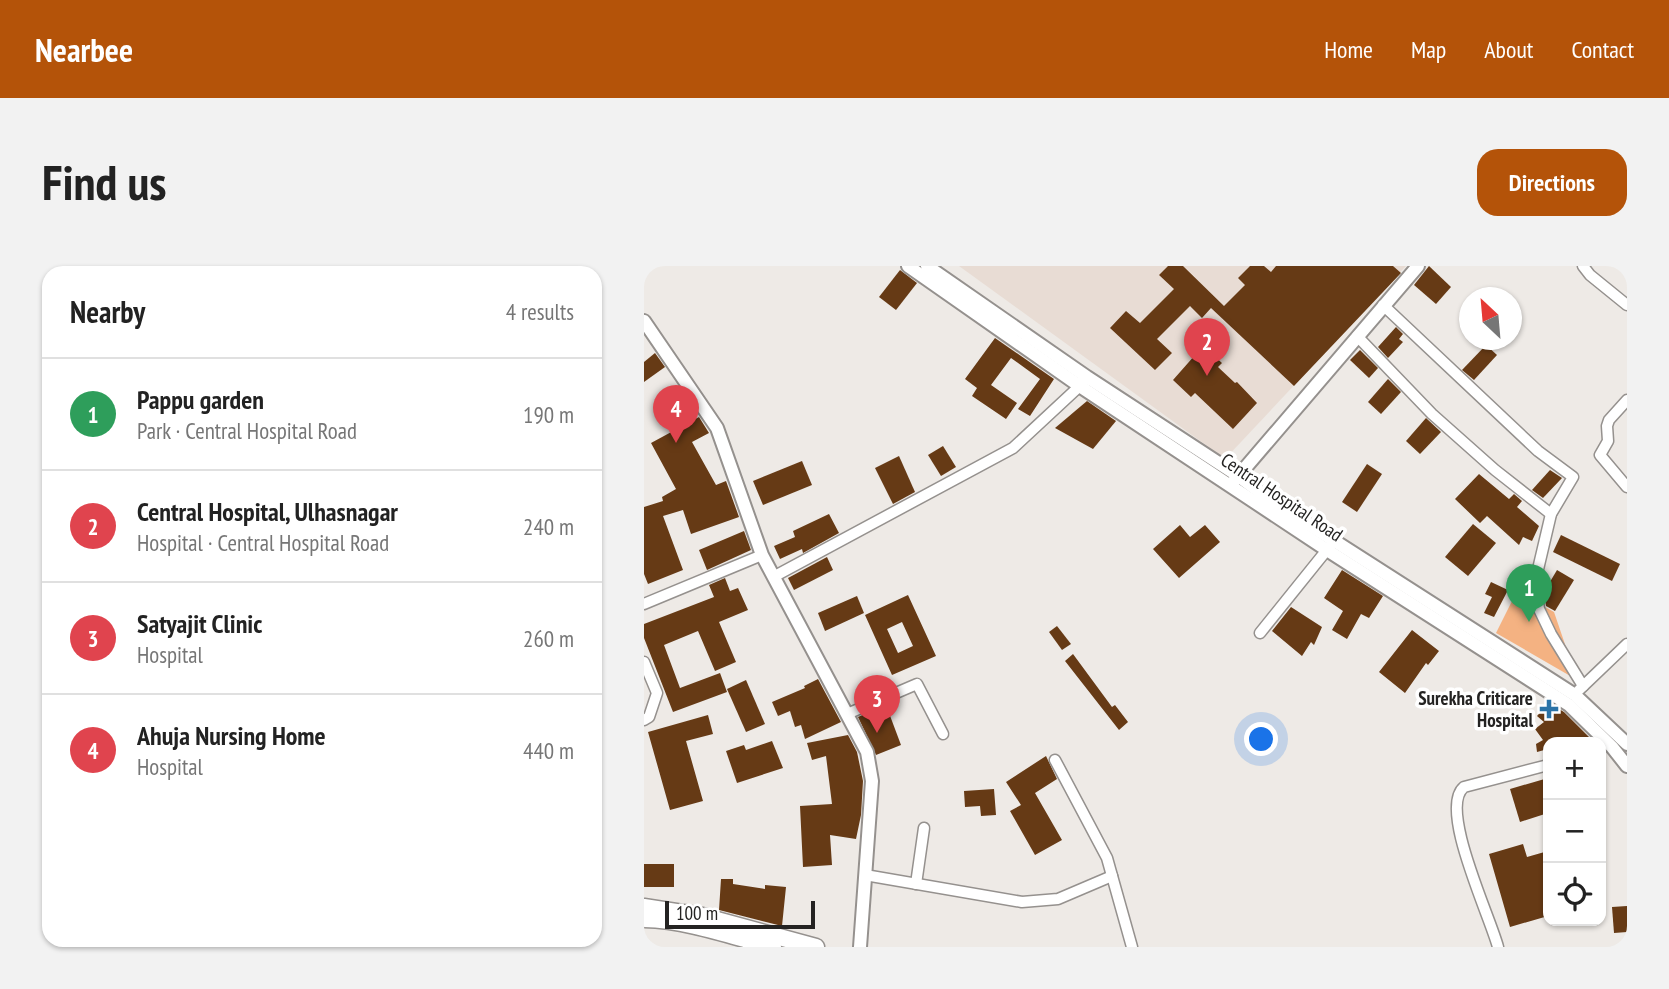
<!DOCTYPE html>
<meta charset="utf-8">
<style>
body{margin:0;font-family:"PT Sans Narrow",sans-serif;background:#f2f2f2;color:#222}
.controls{position:absolute;right:21px;bottom:21px;display:grid;overflow:hidden;border-radius:14px;box-shadow:0 2px 5px #0004}
.controls button{width:63px;height:63px;display:grid;place-items:center;padding:0;border:0;border-bottom:2px solid #e0e0e0;background:#fff;color:#222;font:35px sans-serif}
.compass{position:absolute;left:815px;top:21px;width:63px;height:63px;border-radius:50%;background:#fff;box-shadow:0 2px 5px #0004;rotate:334deg}
.scale{position:absolute;left:21px;bottom:18px;width:150px;box-sizing:border-box;padding-left:7px;border:4px solid #242322;border-top:0;font-size:19px;line-height:24px;white-space:nowrap;color:#242322;-webkit-text-stroke:5px #fff;paint-order:stroke}
.you{position:absolute;left:618px;top:474px;width:24px;height:24px;margin:-18px;border:5px solid #fff;border-radius:50%;background:#1a73e8;box-shadow:0 0 0 10px #1a73e833}
.badge{display:grid;place-items:center;width:46px;height:46px;border-radius:50%;background:#b45309;color:#fff;font-size:23px;font-weight:700}
.pin{position:absolute;translate:-50% -58px;filter:drop-shadow(0 2px 4px #0008)}
.pin::after{content:'';position:absolute;top:37px;width:24px;height:21px;background:inherit;clip-path:polygon(0 0,100% 0,50% 100%)}
.list{margin:0;padding:0;list-style:none}
h2{display:flex;justify-content:space-between;align-items:center;height:91px;margin:0;padding:0 28px;font-size:30px}
h2 small{font-size:23px;font-weight:400;color:#767676}
.list li{display:grid;grid-template-columns:46px 1fr auto;gap:21px;align-items:center;box-sizing:border-box;height:112px;padding:0 28px;border-top:2px solid #e0e0e0}
.list b{display:block;font-size:26px;white-space:nowrap}
.list p{margin:0;font-size:23px;white-space:nowrap;color:#767676}
.list em{font-size:23px;font-style:normal;color:#767676}
.icon{flex:none;width:38px;height:38px;fill:none;stroke:currentColor;stroke-width:2;stroke-linecap:round;stroke-linejoin:round}
.map{position:relative;flex:none;width:983px;height:681px;overflow:hidden;border-radius:21px}
header{display:flex;align-items:center;gap:42px;box-sizing:border-box;height:98px;padding:0 35px;background:#b45309;color:#fff}
header strong{font-size:33px}
nav{display:flex;gap:38px;margin-inline-start:auto;font-size:24px}
.intro{display:flex;align-items:center;justify-content:space-between;box-sizing:border-box;height:168px;padding:0 42px}
h1{margin:0;font-size:49px}
.button{padding:18px 32px;border-radius:21px;background:#b45309;color:#fff;font-size:24px;font-weight:700}
main{display:flex;gap:42px;padding:0 42px}
aside{flex:1;background:#fff;border-radius:21px;box-shadow:0 2px 5px #0004}
.map>svg:first-child{display:block}
.built{fill:#e8dcd4}
.green{fill:#f4b282}
.building{fill:#663a15;fill-rule:evenodd}
.lines{fill:none;stroke-linecap:round;stroke-linejoin:round}
.minor-casing{stroke:#95918e;stroke-width:13}
.tertiary-casing{stroke:#95918e;stroke-width:16}
.primary-casing{stroke:#95918e;stroke-width:19}
.minor{stroke:#fff;stroke-width:10}
.tertiary{stroke:#fff;stroke-width:12}
.primary{stroke:#fff;stroke-width:16}
.poi-dot{fill:#2b73a7;stroke:#fff;stroke-width:2.5}
.labels{text-anchor:middle;stroke-width:7;stroke-linejoin:round;paint-order:stroke}
.street-label{font-size:19px;fill:#242322;stroke:#fff}
.poi-label{font-size:19px;font-weight:bold;fill:#242322;stroke:#fff;text-anchor:end}
</style>
<header>
<strong>Nearbee</strong>
<nav><a>Home</a><a>Map</a><a>About</a><a>Contact</a></nav>
</header>
<div class="intro"><h1>Find us</h1><a class="button">Directions</a></div>
<main>
<aside>
<h2>Nearby<small>4 results</small></h2>
<ul class="list">
<li><span class="badge" style="background:#2e9e5b">1</span><div><b>Pappu garden</b><p>Park · Central Hospital Road</p></div><em>190 m</em></li>
<li><span class="badge" style="background:#e0444e">2</span><div><b>Central Hospital, Ulhasnagar</b><p>Hospital · Central Hospital Road</p></div><em>240 m</em></li>
<li><span class="badge" style="background:#e0444e">3</span><div><b>Satyajit Clinic</b><p>Hospital</p></div><em>260 m</em></li>
<li><span class="badge" style="background:#e0444e">4</span><div><b>Ahuja Nursing Home</b><p>Hospital</p></div><em>440 m</em></li>
</ul>
</aside>
<div class="map">
<svg width="983" height="681" viewBox="0 0 983 681">
<rect width="100%" height="100%" fill="#eeeae6"/>
<polygon class="built" points="315,0 762,0 581,193"/>
<polygon class="green" points="876,319 895,329 892,336 910,346 925,390 928,411 852,367"/>
<g class="building">
<polygon points="524,0 539,0 580,40 601,19 594,12 606,0 620,0 627,6 632,0 749,0 757,7 650,120 567,42 558,52 546,40 513,73 528,87 511,104 466,62 482,45 496,57 530,23 515,9"/>
<polygon points="785,0 807,21 792,38 770,19"/>
<polygon points="256,4 273,17 252,44 235,31"/>
<polygon points="752,61 759,68 755,73 759,76 744,92 734,81"/>
<polygon points="351,72 410,113 386,150 374,143 396,113 367,92 347,119 373,137 362,153 328,130 333,122 321,113"/>
<polygon points="842,79 853,89 830,114 818,104"/>
<polygon points="559,80 578,97 574,101 591,117 593,116 613,137 589,163 551,127 547,131 529,114"/>
<polygon points="716,84 734,102 725,112 706,94"/>
<polygon points="11,87 21,101 0,116 0,96"/>
<polygon points="744,113 757,126 737,148 724,136"/>
<polygon points="443,135 472,155 449,183 411,162"/>
<polygon points="55,151 65,167 48,176 72,219 82,215 95,251 47,268 39,244 19,250 39,304 4,318 0,308 0,241 19,235 18,231 32,223 7,177"/>
<polygon points="782,152 797,166 776,188 762,175"/>
<polygon points="299,180 312,201 297,210 284,189"/>
<polygon points="255,190 271,226 249,238 231,202"/>
<polygon points="158,195 168,219 119,239 109,215"/>
<polygon points="723,198 738,208 713,246 698,236"/>
<polygon points="906,204 918,212 899,232 888,224"/>
<polygon points="835,208 865,233 870,228 878,235 873,241 895,260 888,275 879,271 875,279 843,250 836,257 811,233"/>
<polygon points="185,248 195,267 159,287 158,283 136,293 130,280 151,271 149,265"/>
<polygon points="829,258 852,277 824,310 801,291"/>
<polygon points="536,259 546,271 561,259 576,276 535,312 509,283"/>
<polygon points="100,265 107,284 63,304 55,284"/>
<polygon points="917,269 976,298 968,315 909,286"/>
<polygon points="183,291 189,304 150,324 144,312"/>
<polygon points="698,304 739,330 725,352 717,348 703,373 688,364 699,345 680,332"/>
<polygon points="913,304 930,314 911,345 902,340 900,326"/>
<polygon points="81,312 86,325 94,322 104,344 75,356 92,396 71,405 54,365 20,379 36,422 76,407 83,426 29,446 0,372 0,358 70,331 65,319"/>
<polygon points="847,316 864,324 850,351 840,347 848,331 841,328"/>
<path d="M264 329 292 390 248 409 221 349ZM258 356 269 380 254 387 243 363Z"/>
<polygon points="213,330 220,347 181,365 174,347"/>
<polygon points="647,341 678,361 670,379 667,376 658,390 628,365"/>
<polygon points="413,360 427,378 418,384 405,366"/>
<polygon points="768,364 795,385 784,399 782,397 761,427 735,406"/>
<polygon points="429,388 468,441 471,439 484,456 475,464 421,395"/>
<polygon points="174,413 197,456 161,473 157,459 151,461 146,445 134,450 128,436 161,422 160,420"/>
<polygon points="102,414 121,458 102,466 83,423"/>
<polygon points="905,437 920,446 946,472 930,476 904,476 904,483 893,486 892,478 899,474 891,463 900,456 893,450"/>
<polygon points="242,439 257,479 232,489 214,451"/>
<polygon points="64,449 69,468 42,475 59,535 26,544 4,466"/>
<polygon points="204,469 213,486 219,515 217,549 212,573 186,569 188,599 159,601 156,540 188,538 182,490 168,494 163,477"/>
<polygon points="128,475 139,502 93,517 82,485 100,479 102,484"/>
<polygon points="402,490 413,513 391,527 418,574 391,589 366,545 377,539 362,516"/>
<polygon points="904,512 904,547 876,556 866,523"/>
<polygon points="350,523 352,549 337,550 336,540 321,541 320,525"/>
<polygon points="879,578 883,591 904,585 904,650 866,661 845,588"/>
<rect x="0" y="598" width="30" height="23"/>
<polygon points="77,613 89,613 89,618 121,623 121,619 142,621 138,660 75,644"/>
<polygon points="983,640 983,666 970,667 968,641"/>
</g>
<g class="lines">
<g class="minor-casing">
<g id="minor">
<polyline points="939,0 946,9 983,39"/>
<polyline points="739,39 894,185 929,211 907,248 891,316 895,343 907,368 939,420"/>
<polyline points="713,70 788,148 851,204 907,248"/>
<polyline points="983,134 965,154 963,160 964,175 956,189 983,221"/>
<polyline points="131,310 369,182 439,117"/>
<polyline points="0,338 118,289"/>
<polyline points="616,367 686,280"/>
<polyline points="0,396 13,427 5,451 0,454"/>
<polyline points="935,424 983,378"/>
<polyline points="203,448 273,418 299,468"/>
<polyline points="411,494 463,592 488,681"/>
<polyline points="221,609 378,636 414,633 468,610"/>
<polyline points="272,618 280,562"/>
<path d="M854 681C846 650 794 542 820 521L904 499"/>
</g>
</g>
<g class="tertiary-casing">
<g id="tertiary">
<polyline points="264,0 437,121 683,284 925,439 968,481 983,500"/>
<polyline points="283,0 443,111 593,209 625,233 931,429 983,478"/>
<polyline points="0,55 73,162 118,289 223,486 228,515 216,681"/>
<polyline points="590,215 774,0"/>
</g>
</g>
<g class="primary-casing">
<g id="primary">
<polyline points="0,641 58,650 172,681"/>
<path d="M0 653C44 654 87 670 129 681"/>
</g>
</g>
<use href="#minor" class="minor"/>
<use href="#tertiary" class="tertiary"/>
<use href="#primary" class="primary"/>
</g>
<path class="poi-dot" d="M901.5 432.5h7v7h7v7h-7v7h-7v-7h-7v-7h7z"/>
<g class="labels">
<g class="street-label">
<text transform="translate(638 231) rotate(34)" y="7">Central Hospital Road</text>
</g>
<g class="poi-label">
<text x="889" y="439">Surekha Criticare<tspan x="889" dy="22">Hospital</tspan></text>
</g>
</g>
</svg>
<div class="controls">
<button>+</button>
<button>−</button>
<button><svg class="icon" aria-label="locate" viewBox="0 0 24 24"><circle cx="12" cy="12" r="6"/><path d="M12 2v4M12 18v4M2 12h4M18 12h4"/></svg></button>
</div>
<svg class="compass" viewBox="-18 -18 36 36"><path d="M0-13l5 13h-10z" fill="#e53935"/><path d="M0 13l5-13h-10z" fill="#767676"/></svg>
<div class="scale">100 m</div>
<div class="you"></div>
<div class="pin badge" style="left:885px;top:356px;background:#2e9e5b">1</div>
<div class="pin badge" style="left:563px;top:110px;background:#e0444e">2</div>
<div class="pin badge" style="left:233px;top:467px;background:#e0444e">3</div>
<div class="pin badge" style="left:32px;top:177px;background:#e0444e">4</div>
</div>
</main>
